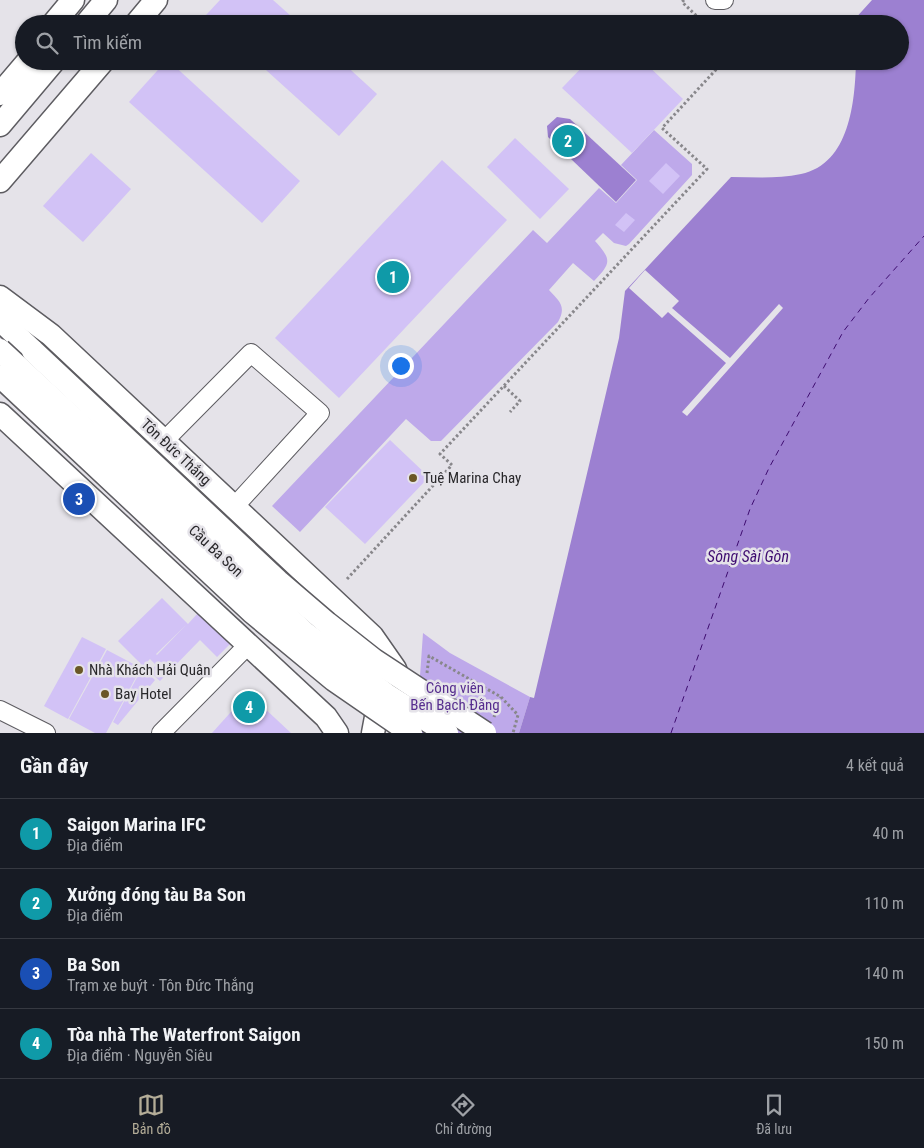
<!DOCTYPE html>
<html lang="vi">
<meta charset="utf-8">
<style>
body{margin:0;font-family:"Roboto Condensed",sans-serif;background:#242831;color:#f1f3f6}
.you{position:absolute;left:400px;top:365px;width:18px;height:18px;margin:-12px;border:4px solid #fff;border-radius:50%;background:#1a73e8;box-shadow:0 0 0 8px #1a73e833}
.badge{display:grid;place-items:center;width:32px;height:32px;border-radius:50%;background:#b4ad98;color:#fff;font-size:16px;font-weight:700}
.pin{position:absolute;translate:-50% -50%;border:2px solid #fff;box-shadow:0 1px 5px #0006}
.list{margin:0;padding:0;list-style:none}
h2{display:flex;justify-content:space-between;align-items:center;height:65px;margin:0;padding:0 20px;font-size:21px}
h2 small{font-size:16px;font-weight:400;color:#9ea1a6}
.list li{display:grid;grid-template-columns:32px 1fr auto;gap:15px;align-items:center;box-sizing:border-box;height:70px;padding:0 20px;border-top:1px solid #363941}
.list b{display:block;font-size:19px;white-space:nowrap}
.list p{margin:0;font-size:16px;white-space:nowrap;color:#9ea1a6}
.list em{font-size:16px;font-style:normal;color:#9ea1a6}
.icon{flex:none;width:28px;height:28px;fill:none;stroke:currentColor;stroke-width:2;stroke-linecap:round;stroke-linejoin:round}
.map{position:relative;flex:none;width:924px;height:733px;overflow:hidden}
.search{position:absolute;background:#171b24;box-shadow:0 1px 4px #0004;left:15px;right:15px;top:15px;height:55px;display:flex;align-items:center;gap:12px;box-sizing:border-box;padding:0 18px;border-radius:28px;color:#9ea1a6;font-size:19px}
.sheet{height:345px;background:#171b24}
nav{display:flex;justify-content:space-around;align-items:center;box-sizing:border-box;height:70px;border-top:1px solid #363941;background:#171b24;font-size:14px;color:#9ea1a6}
nav a{display:grid;justify-items:center;gap:2px}
nav .on{color:#b4ad98}
.map>svg:first-child{display:block}
.green{fill:#bea9ea}
.water{fill:#9c80d1}
.pier{fill:#e5e3e9}
.lines{fill:none;stroke-linecap:round;stroke-linejoin:round}
.ferry{stroke:#3e0c70;stroke-width:1;stroke-dasharray:6 5;stroke-linecap:butt}
.building{fill:#d2c2f6;fill-rule:evenodd}
.minor-casing{stroke:#5d5c61;stroke-width:20}
.major-casing{stroke:#5d5c61;stroke-width:25}
.path{stroke:#88878b;stroke-width:3;stroke-dasharray:2.5 2.5;stroke-linecap:butt}
.minor{stroke:#fff;stroke-width:18}
.major{stroke:#fff;stroke-width:22}
.major-bridge-casing{stroke:#5d5c61;stroke-width:25;stroke-linecap:butt}
.major-bridge{stroke:#fff;stroke-width:22}
.poi-dot{fill:#6a5726;stroke:#e5e3e9;stroke-width:2}
.labels{text-anchor:middle;stroke-width:5;stroke-linejoin:round;paint-order:stroke}
.street-label{font-size:15px;fill:#29282b;stroke:#e5e3e9}
.poi-label{font-size:15px;fill:#29282b;stroke:#e5e3e9;text-anchor:start}
.park-label{font-size:15px;fill:#572e8f;stroke:#e5e3e9}
.water-label{font-size:16px;font-style:italic;fill:#3e0c70;stroke:#e5e3e9}
</style>
<div class="map">
<svg width="924" height="733" viewBox="0 0 924 733">
<rect width="100%" height="100%" fill="#e5e3e9"/>
<g class="green">
<path d="M654 130 692 164V175L629 244 626 246 614 243 603 233 595 241C612 260 611 263 594 281L573 263 549 290C559 301 567 306 558 322L441 441H431L406 419 300 532 272 506 533 230 547 243 599 188 616 203 637 180 621 165Z"/>
<polygon points="423,633 450,653 530,697 519,733 413,733 417,719"/>
</g>
<g class="water">
<path d="M872 0H924V733H519L530 697 534 698 619 338 625 291 731 177C754 177 778 179 801 174 850 164 855 101 856 61H900V24H853V21Z"/>
<polygon points="557,117 570,119 636,180 616,202 548,137 547,126"/>
</g>
<polygon class="pier" points="645,270 679,301 672,308 730,358 779,304 783,308 687,416 682,412 726,363 668,312 662,318 629,288"/>
<g class="lines">
<polyline class="ferry" points="671,733 750,509 769,468 843,332 869,298 924,236"/>
</g>
<g class="building">
<polygon points="220,0 273,0 300,24 215,24 206,15"/>
<polygon points="166,61 169,61 300,181 262,223 129,102"/>
<polygon points="256,61 341,61 377,94 339,136"/>
<polygon points="588,61 643,61 683,99 632,153 562,88"/>
<polygon points="515,138 569,189 540,219 487,167"/>
<polygon points="91,153 131,189 83,242 43,206"/>
<polygon points="442,160 507,220 339,398 275,338"/>
<polygon points="666,163 680,176 663,194 649,181"/>
<polygon points="626,213 635,220 624,232 615,225"/>
<polygon points="390,440 429,477 365,544 325,507"/>
<path d="M162 598 188 624 198 613 230 644 217 657 200 640 160 681 150 672 156 665 150 659 143 666 118 641ZM186 625 157 655 156 654Z"/>
<polygon points="82,637 106,649 68,719 44,706"/>
<polygon points="107,650 141,668 106,733 95,733 69,719"/>
<polygon points="142,668 155,680 118,725 113,722"/>
<polygon points="248,693 291,733 212,733"/>
</g>
<g class="lines">
<g class="minor-casing">
<g id="minor">
<polyline points="715,0 724,0"/>
<polyline points="164,441 251,353 320,413 234,507"/>
<polyline points="0,710 46,733"/>
<polyline points="161,733 248,645"/>
</g>
</g>
<g class="major-casing">
<g id="major">
<polyline points="53,24 73,0"/>
<polyline points="86,24 106,0"/>
<polyline points="136,24 156,0"/>
<polyline points="0,94 28,61"/>
<polyline points="0,125 54,61"/>
<polyline points="0,181 103,61"/>
<polyline points="0,297 51,335 372,636 395,669 400,683"/>
<polyline points="0,320 33,351"/>
<polyline points="0,414 326,717 337,733"/>
<polyline points="373,733 376,717 375,692"/>
</g>
</g>
<g class="path">
<polyline points="684,0 682,2 705,24"/>
<polyline points="504,386 520,401 510,412"/>
<polyline points="347,579 452,465 440,454 707,169 662,128 724,61"/>
<polyline points="427,673 429,656 501,697 518,715 513,733"/>
<polyline points="494,717 501,697"/>
</g>
<use href="#minor" class="minor"/>
<use href="#major" class="major"/>
<g class="major-bridge-casing">
<g id="major-bridge">
<polyline points="0,350 305,633 387,695 447,733"/>
<polyline points="33,351 278,581 327,623 374,660 485,733"/>
<polyline points="0,376 252,612 334,680 411,733"/>
</g>
</g>
<use href="#major-bridge" class="major-bridge"/>
</g>
<g class="poi-dot">
<circle cx="413" cy="478" r="5"/>
<circle cx="79" cy="670" r="5"/>
<circle cx="105" cy="694" r="5"/>
</g>
<g class="labels">
<g class="street-label">
<text transform="translate(176 452) rotate(43)" y="5">Tôn Đức Thắng</text>
<text transform="translate(216 551) rotate(43)" y="5">Cầu Ba Son</text>
</g>
<g class="poi-label">
<text x="423" y="483">Tuệ Marina Chay</text>
<text x="89" y="675">Nhà Khách Hải Quân</text>
<text x="115" y="699">Bay Hotel</text>
</g>
<g class="park-label">
<text x="455" y="693">Công viên<tspan x="455" dy="17">Bến Bạch Đằng</tspan></text>
</g>
<g class="water-label">
<text x="748" y="562">Sông Sài Gòn</text>
</g>
</g>
</svg>
<div class="you"></div>
<div class="pin badge" style="left:393px;top:277px;background:#0f9aa8">1</div>
<div class="pin badge" style="left:568px;top:141px;background:#0f9aa8">2</div>
<div class="pin badge" style="left:79px;top:499px;background:#1a4fb4">3</div>
<div class="pin badge" style="left:249px;top:707px;background:#0f9aa8">4</div>
<div class="search"><svg class="icon" aria-label="search" viewBox="0 0 24 24"><circle cx="10" cy="10" r="6"/><path d="M15 15l6 6"/></svg>Tìm kiếm</div>
</div>
<section class="sheet">
<h2>Gần đây<small>4 kết quả</small></h2>
<ul class="list">
<li><span class="badge" style="background:#0f9aa8">1</span><div><b>Saigon Marina IFC</b><p>Địa điểm</p></div><em>40 m</em></li>
<li><span class="badge" style="background:#0f9aa8">2</span><div><b>Xưởng đóng tàu Ba Son</b><p>Địa điểm</p></div><em>110 m</em></li>
<li><span class="badge" style="background:#1a4fb4">3</span><div><b>Ba Son</b><p>Trạm xe buýt · Tôn Đức Thắng</p></div><em>140 m</em></li>
<li><span class="badge" style="background:#0f9aa8">4</span><div><b>Tòa nhà The Waterfront Saigon</b><p>Địa điểm · Nguyễn Siêu</p></div><em>150 m</em></li>
</ul>
</section>
<nav>
<a class="on"><svg class="icon" aria-label="map" viewBox="0 0 24 24"><path d="M3 6l6-2 6 2 6-2v14l-6 2-6-2-6 2zM9 4v14M15 6v14"/></svg>Bản đồ</a>
<a><svg class="icon" aria-label="directions" viewBox="0 0 24 24"><path d="M12 3l9 9-9 9-9-9zM9 14v-3h6M13 9l2 2-2 2"/></svg>Chỉ đường</a>
<a><svg class="icon" aria-label="saved" viewBox="0 0 24 24"><path d="M7 4h10v16l-5-4-5 4z"/></svg>Đã lưu</a>
</nav>
